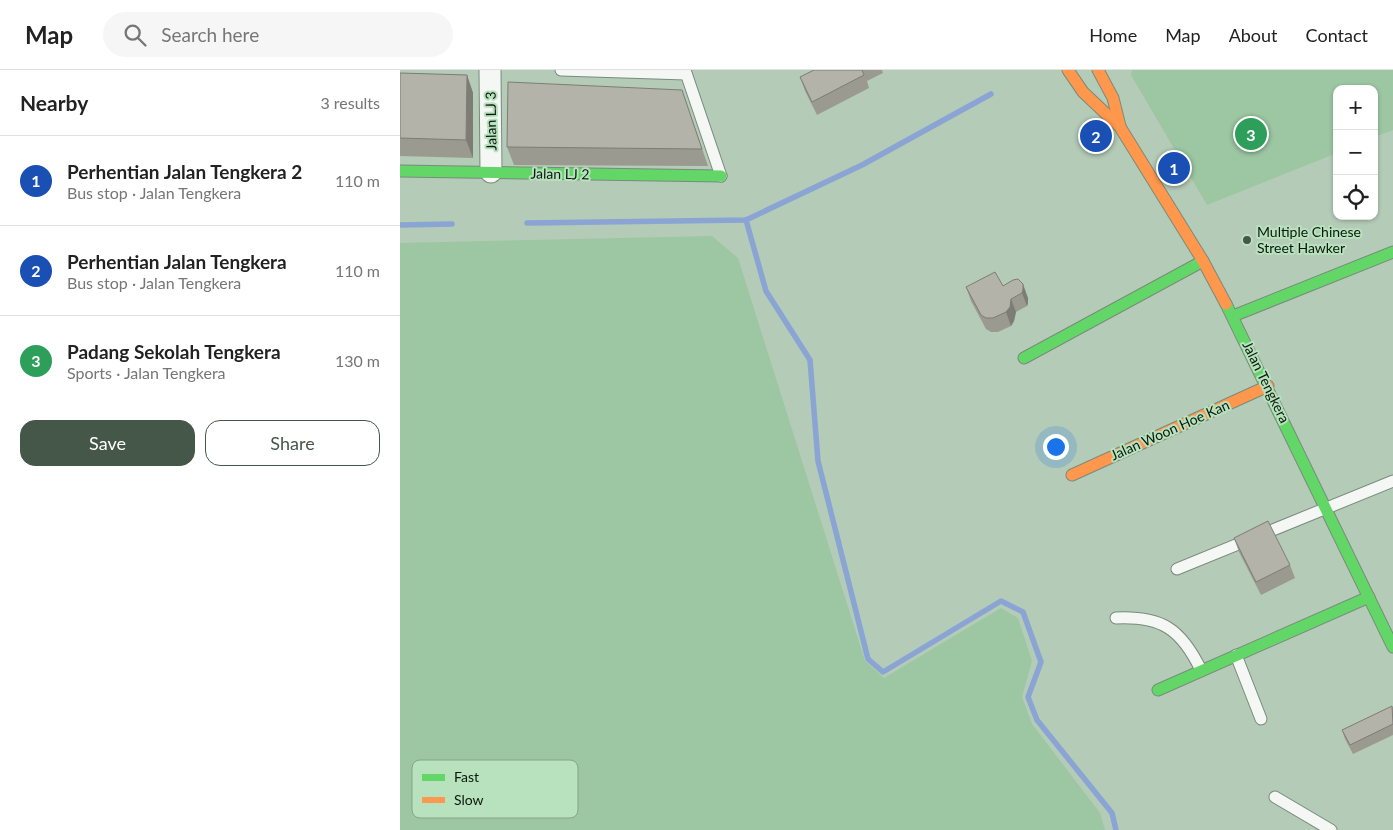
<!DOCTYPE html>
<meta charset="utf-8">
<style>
body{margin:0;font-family:Lato,sans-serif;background:#f6f6f6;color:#222}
.controls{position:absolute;right:15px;top:15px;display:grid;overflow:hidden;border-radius:10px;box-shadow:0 1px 4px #0004}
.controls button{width:45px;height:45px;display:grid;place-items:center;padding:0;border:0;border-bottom:1px solid #e0e0e0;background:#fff;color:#222;font:25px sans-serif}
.you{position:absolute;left:655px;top:376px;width:18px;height:18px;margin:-12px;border:4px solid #fff;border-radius:50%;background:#1a73e8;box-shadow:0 0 0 8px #1a73e833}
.badge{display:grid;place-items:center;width:32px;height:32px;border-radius:50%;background:#455748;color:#fff;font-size:16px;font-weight:700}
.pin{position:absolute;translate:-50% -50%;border:2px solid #fff;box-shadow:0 1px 5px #0006}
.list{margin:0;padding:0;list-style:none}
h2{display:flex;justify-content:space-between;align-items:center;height:65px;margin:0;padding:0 20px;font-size:21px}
h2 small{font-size:16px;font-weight:400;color:#767676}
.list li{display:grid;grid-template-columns:32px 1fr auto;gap:15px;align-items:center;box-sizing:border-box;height:90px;padding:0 20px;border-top:1px solid #e0e0e0}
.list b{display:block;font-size:19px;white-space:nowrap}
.list p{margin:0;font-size:16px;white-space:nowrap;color:#767676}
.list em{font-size:16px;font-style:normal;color:#767676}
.actions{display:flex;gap:10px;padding:15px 20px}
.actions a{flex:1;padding:11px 0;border:1px solid #455748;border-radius:15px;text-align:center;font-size:18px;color:#455748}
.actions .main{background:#455748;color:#fff}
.icon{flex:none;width:28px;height:28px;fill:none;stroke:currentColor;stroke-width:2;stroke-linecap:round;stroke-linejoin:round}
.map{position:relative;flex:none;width:993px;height:760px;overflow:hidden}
header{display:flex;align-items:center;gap:30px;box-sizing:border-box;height:70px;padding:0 25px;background:#fff;border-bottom:1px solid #e0e0e0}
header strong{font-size:24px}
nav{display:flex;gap:28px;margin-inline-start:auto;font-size:18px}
.search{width:350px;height:45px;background:#f6f6f6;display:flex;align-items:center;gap:12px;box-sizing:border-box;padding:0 18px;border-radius:28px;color:#767676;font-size:19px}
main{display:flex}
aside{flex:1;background:#fff}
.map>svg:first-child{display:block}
.green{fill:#9cc7a2}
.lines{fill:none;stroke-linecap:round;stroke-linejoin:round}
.stream{stroke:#8aa4d4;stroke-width:5.5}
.lane-casing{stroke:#798b7c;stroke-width:13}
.street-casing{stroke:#798b7c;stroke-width:23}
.fast-casing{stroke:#798b7c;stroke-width:13}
.slow-casing{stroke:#798b7c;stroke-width:13}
.lane{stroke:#f4f7f4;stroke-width:11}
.street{stroke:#f4f7f4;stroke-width:21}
.fast{stroke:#63d668;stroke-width:11}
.slow{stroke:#ff974d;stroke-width:11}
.wall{fill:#9a9a91}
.shaded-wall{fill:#7d7d76}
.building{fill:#b3b3a9;stroke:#7d7d76}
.poi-dot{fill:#455748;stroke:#b8e1bd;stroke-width:2}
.labels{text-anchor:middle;stroke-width:4;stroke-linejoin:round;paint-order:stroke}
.street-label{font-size:14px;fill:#09190c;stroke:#b8e1bd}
.poi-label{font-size:14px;fill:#09190c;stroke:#b8e1bd;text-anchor:start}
.key{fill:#b8e1bd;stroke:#84a588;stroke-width:1}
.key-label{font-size:14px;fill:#09190c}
</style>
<header>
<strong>Map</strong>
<div class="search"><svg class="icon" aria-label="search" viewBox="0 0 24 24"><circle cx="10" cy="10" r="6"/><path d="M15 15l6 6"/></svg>Search here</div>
<nav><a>Home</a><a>Map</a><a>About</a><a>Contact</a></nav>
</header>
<main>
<aside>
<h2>Nearby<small>3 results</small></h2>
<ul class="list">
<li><span class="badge" style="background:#1a4fb4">1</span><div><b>Perhentian Jalan Tengkera 2</b><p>Bus stop · Jalan Tengkera</p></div><em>110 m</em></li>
<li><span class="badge" style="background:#1a4fb4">2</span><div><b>Perhentian Jalan Tengkera</b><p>Bus stop · Jalan Tengkera</p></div><em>110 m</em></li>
<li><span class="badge" style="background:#2e9e5b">3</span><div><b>Padang Sekolah Tengkera</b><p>Sports · Jalan Tengkera</p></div><em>130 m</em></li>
</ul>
<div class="actions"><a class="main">Save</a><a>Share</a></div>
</aside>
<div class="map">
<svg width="993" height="760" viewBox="0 0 993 760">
<rect width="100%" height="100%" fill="#b4cbb7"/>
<g class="green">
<polygon points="732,0 993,0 993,60 974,67 974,19 937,19 937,83 807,135 731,5"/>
<polygon points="312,166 338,188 465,591 484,608 601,538 618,548 632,591 622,627 632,654 700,743 705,760 0,760 0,173"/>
</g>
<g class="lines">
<g class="stream">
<polyline points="346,150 366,221 410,290 418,391 468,589 483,602 601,531 623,542 641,592 628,627 637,650 712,743 716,760"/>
<polyline points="127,153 346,150 462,95 591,24"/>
<polyline points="0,155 52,154"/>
</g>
<g class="lane-casing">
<g id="lane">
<polyline points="161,0 286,4"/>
<polyline points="285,0 321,106"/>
<polyline points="777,499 993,411"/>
<path d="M716 548C762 546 781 559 801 600"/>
<polyline points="836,585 861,649"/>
<polyline points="875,727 931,760"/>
</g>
</g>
<g class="street-casing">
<polyline id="street" points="90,0 91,102"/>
</g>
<g class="fast-casing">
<g id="fast">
<polyline points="0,101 321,106"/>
<polyline points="826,234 993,577"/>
<polyline points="833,246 993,182"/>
<polyline points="624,288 803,191"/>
<polyline points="758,620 969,527"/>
</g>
</g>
<g class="slow-casing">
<g id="slow">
<polyline points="668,0 683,22 720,57 803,191 826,234"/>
<polyline points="698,0 713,28 720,56"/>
<polyline points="672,405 868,316"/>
</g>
</g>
<use href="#lane" class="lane"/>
<use href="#street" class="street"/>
<use href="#fast" class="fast"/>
<use href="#slow" class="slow"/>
</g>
<g class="wall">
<polygon points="414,0 482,0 483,3 467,11 469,18 417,45 405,21 400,7"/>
<polygon points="0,3 67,5 73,23 73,88 0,86"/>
<polygon points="282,20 308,96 114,95 107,77"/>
<polygon points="613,210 628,228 628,233 627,236 616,242 614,251 611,256 598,262 591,262 586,259 571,231 566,217 603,216"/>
<polygon points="834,468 890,495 895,508 861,525 839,482"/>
<polygon points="993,637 993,665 953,684 945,669 942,660"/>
</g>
<g class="shaded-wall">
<polygon points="67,5 73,23 73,88 66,70"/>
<polygon points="623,214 628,228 628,233 627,236 622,223"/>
<polygon points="611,229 616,242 614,251 611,256 606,242"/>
</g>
<g class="building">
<polygon points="414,0 462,0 464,5 412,32 400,7"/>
<polygon points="0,3 67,5 66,70 0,68"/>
<polygon points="108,12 282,20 302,79 107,77"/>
<polygon points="595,202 603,216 613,210 618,209 623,214 623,219 622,223 611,229 610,237 606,242 593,248 586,248 581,245 566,217"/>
<polygon points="868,451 890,495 856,512 834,468"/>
<polygon points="992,636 993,654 950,675 942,660"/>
</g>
<circle class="poi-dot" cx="847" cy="170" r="5"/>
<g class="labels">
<g class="street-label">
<text transform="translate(91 51) rotate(-91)" y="5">Jalan LJ 3</text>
<text transform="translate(160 104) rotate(1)" y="5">Jalan LJ 2</text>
<text transform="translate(866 312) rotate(64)" y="5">Jalan Tengkera</text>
<text transform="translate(770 360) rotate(-24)" y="5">Jalan Woon Hoe Kan</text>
</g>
<g class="poi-label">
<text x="857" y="167">Multiple Chinese<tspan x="857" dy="16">Street Hawker</tspan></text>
</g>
</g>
<rect x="12" y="690" width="166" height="58" rx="8" class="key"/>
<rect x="22" y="704" width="23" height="7" fill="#63d668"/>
<rect x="22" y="727" width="23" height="6" fill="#ff974d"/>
<g class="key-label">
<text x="54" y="712">Fast</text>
<text x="54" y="735">Slow</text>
</g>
</svg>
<div class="controls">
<button>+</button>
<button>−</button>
<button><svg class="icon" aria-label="locate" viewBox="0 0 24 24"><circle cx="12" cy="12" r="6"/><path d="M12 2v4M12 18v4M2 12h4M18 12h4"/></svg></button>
</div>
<div class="you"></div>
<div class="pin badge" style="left:774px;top:98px;background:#1a4fb4">1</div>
<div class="pin badge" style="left:696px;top:66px;background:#1a4fb4">2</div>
<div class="pin badge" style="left:851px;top:64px;background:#2e9e5b">3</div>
</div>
</main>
